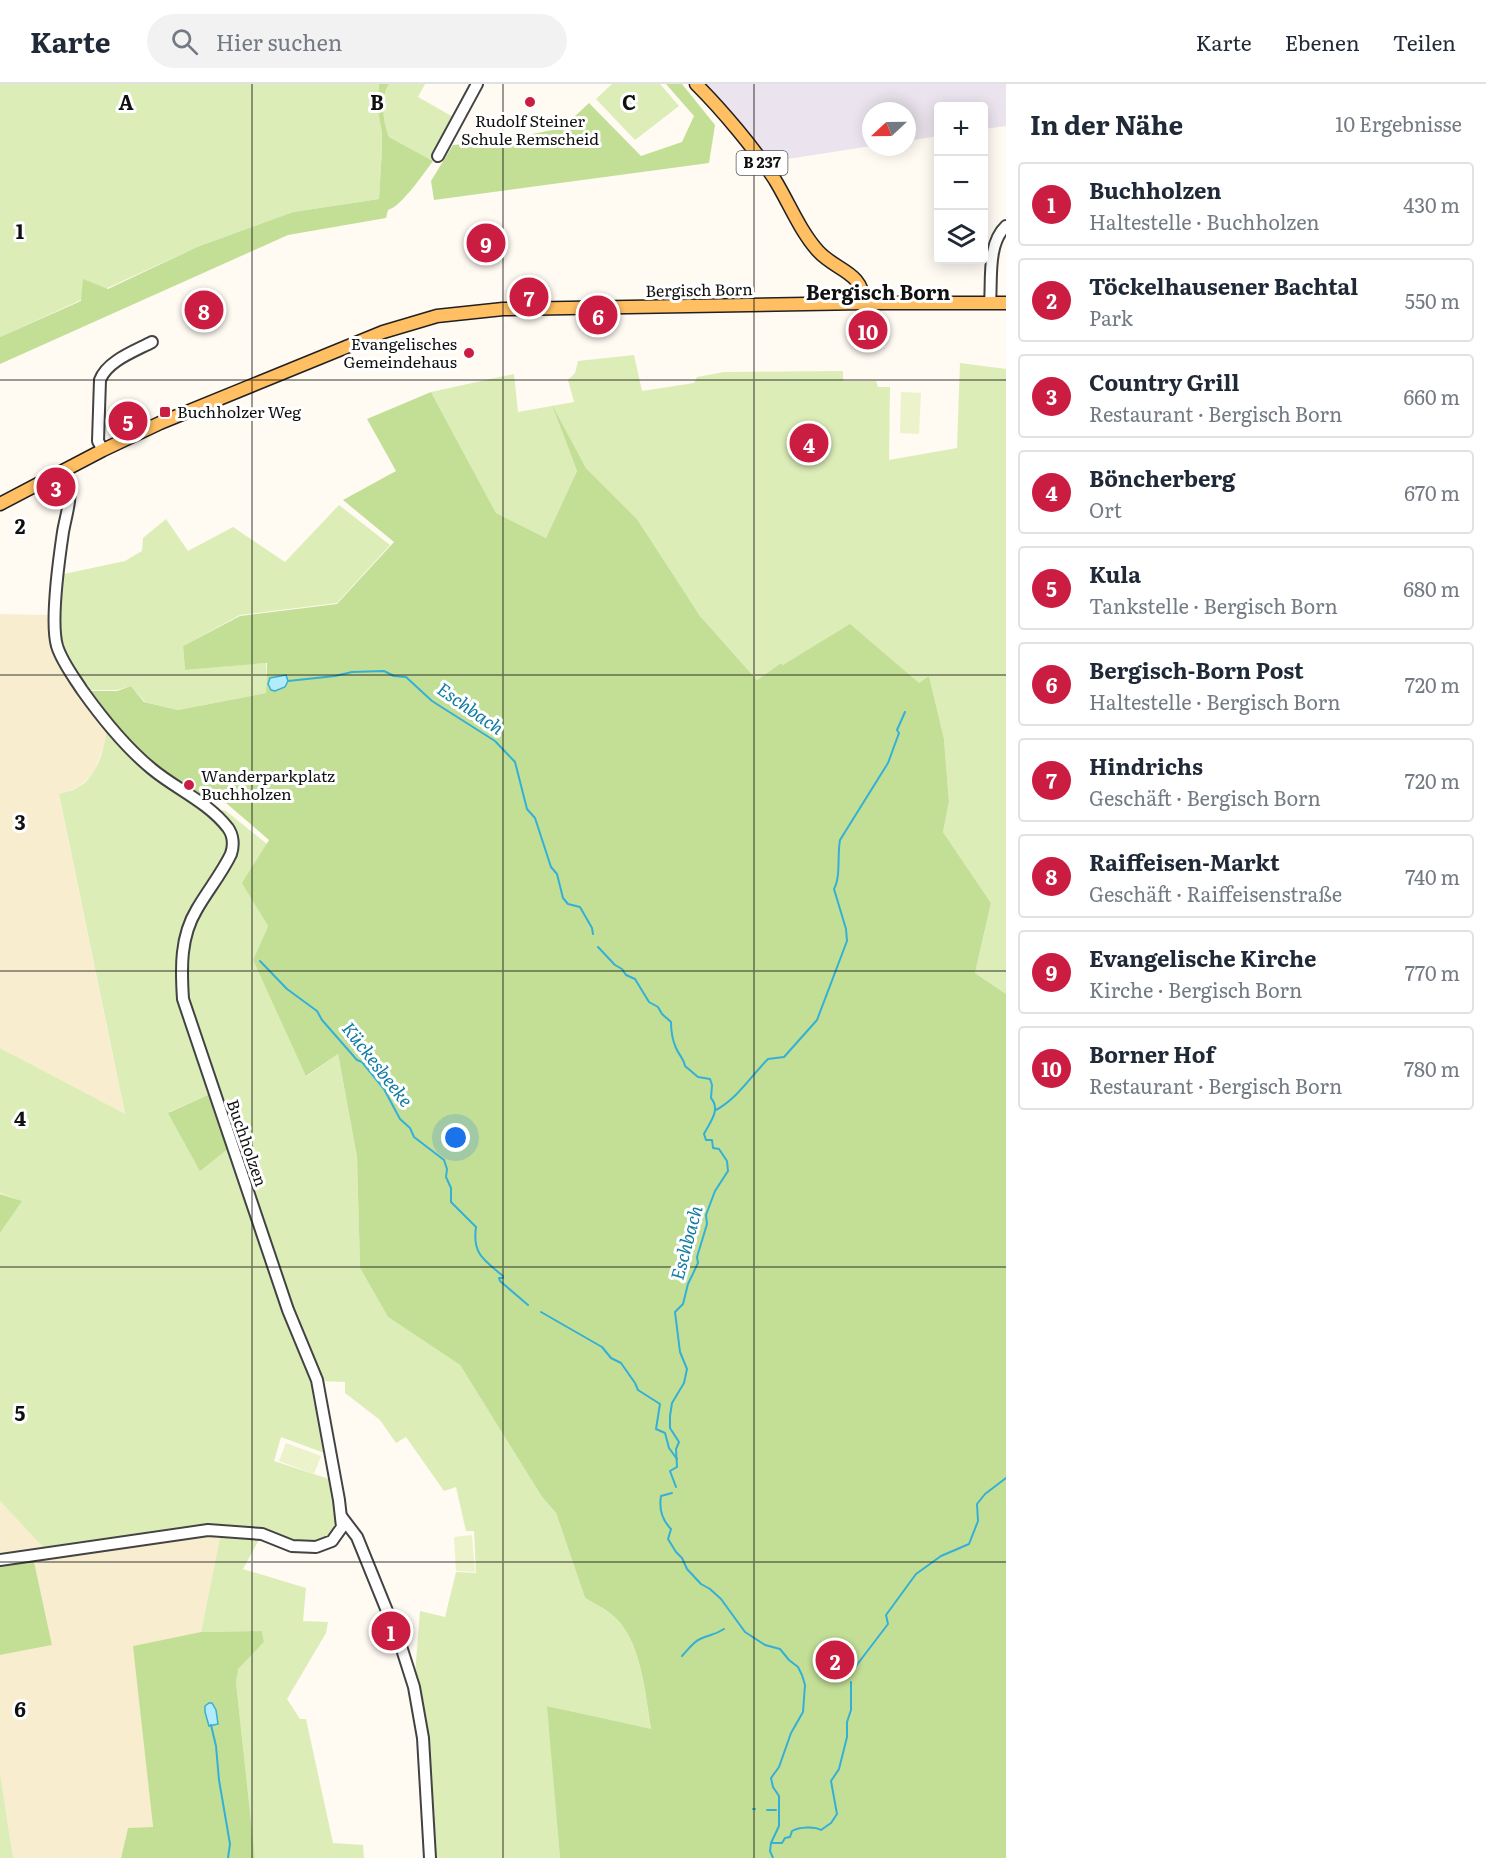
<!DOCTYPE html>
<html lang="de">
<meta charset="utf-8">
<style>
body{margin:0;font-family:Literata,serif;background:#f2f2f3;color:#1f2937}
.controls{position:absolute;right:18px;top:18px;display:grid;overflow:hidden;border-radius:6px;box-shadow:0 3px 15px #0003}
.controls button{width:54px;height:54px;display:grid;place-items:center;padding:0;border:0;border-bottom:2px solid #e0e1e3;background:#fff;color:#1f2937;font:30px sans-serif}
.compass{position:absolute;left:862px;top:18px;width:54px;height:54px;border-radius:50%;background:#fff;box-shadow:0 3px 15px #0003;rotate:248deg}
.you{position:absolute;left:456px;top:1054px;width:21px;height:21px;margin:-15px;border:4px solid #fff;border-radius:50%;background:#1a73e8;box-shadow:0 0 0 9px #1a73e833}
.badge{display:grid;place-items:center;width:39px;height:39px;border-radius:50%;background:#ca1d41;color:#fff;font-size:20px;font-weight:700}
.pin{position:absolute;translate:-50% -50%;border:3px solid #fff;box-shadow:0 2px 6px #0006}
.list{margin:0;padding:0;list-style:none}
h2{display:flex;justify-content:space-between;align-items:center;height:78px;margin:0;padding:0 24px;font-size:26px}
h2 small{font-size:20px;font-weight:400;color:#747a83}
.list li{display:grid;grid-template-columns:39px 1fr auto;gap:18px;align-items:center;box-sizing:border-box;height:84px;margin:0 12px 12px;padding:0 12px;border:2px solid #e0e1e3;border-radius:6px}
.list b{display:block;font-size:22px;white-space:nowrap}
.list p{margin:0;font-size:20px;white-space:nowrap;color:#747a83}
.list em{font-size:20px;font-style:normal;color:#747a83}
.icon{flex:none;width:33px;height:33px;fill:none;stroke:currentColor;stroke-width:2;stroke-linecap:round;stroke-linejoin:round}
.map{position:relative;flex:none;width:1006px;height:1774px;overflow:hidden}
header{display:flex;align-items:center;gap:36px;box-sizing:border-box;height:84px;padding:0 30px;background:#fff;border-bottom:2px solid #e0e1e3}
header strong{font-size:28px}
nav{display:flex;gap:33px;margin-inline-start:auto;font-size:21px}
.search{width:420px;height:54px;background:#f2f2f3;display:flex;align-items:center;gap:15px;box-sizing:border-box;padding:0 21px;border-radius:33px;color:#747a83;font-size:22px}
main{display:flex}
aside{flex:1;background:#fff}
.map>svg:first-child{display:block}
.industrial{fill:#ebe4ee}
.farmland{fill:#f8eecf}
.green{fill:#dcedb8}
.forest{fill:#c3df96}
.pitch{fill:#ecf3cb}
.water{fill:#b3ebfa;stroke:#34b0d7;stroke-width:1.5}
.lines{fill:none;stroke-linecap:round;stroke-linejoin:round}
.stream{stroke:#34b0d7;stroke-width:2}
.minor-casing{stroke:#434343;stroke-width:14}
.major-casing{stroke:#212121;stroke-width:15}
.minor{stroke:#fff;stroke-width:10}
.major{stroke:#ffbf62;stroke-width:12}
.grid{fill:none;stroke:#101010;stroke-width:1.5;stroke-opacity:0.55}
.poi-dot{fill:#ca1d41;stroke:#fff;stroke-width:2}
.labels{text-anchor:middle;stroke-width:6;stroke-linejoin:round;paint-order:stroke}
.shield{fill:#fff;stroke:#585858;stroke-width:1.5}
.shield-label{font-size:15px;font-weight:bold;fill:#101010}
.poi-label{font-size:16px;fill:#101010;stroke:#fff;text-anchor:start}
.street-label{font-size:16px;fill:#101010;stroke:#fff}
.water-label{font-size:18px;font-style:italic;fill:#0f7ba3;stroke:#fff}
.quarter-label{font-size:20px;font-weight:bold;fill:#101010;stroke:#fff}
.grid-label{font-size:20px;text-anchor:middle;font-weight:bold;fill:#101010;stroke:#fff;stroke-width:6;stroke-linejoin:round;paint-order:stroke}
</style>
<header>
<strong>Karte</strong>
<div class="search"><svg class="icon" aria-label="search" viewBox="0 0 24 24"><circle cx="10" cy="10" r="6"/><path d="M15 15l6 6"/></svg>Hier suchen</div>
<nav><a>Karte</a><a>Ebenen</a><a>Teilen</a></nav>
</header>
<main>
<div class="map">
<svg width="1006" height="1774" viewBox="0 0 1006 1774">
<rect width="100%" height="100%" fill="#fffaf2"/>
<polygon class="industrial" points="692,0 1006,0 1006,42 984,45 984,22 938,22 938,52 907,57 907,27 871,27 871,62 755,80"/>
<g class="farmland">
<polygon points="0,530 49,531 49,551 52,564 107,644 106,658 93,690 79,703 59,711 125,1031 0,964"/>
<polygon points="0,1417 44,1462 47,1467 0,1473"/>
<polygon points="221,1448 201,1548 134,1562 153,1744 128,1744 121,1774 13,1774 0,1689 0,1571 52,1561 33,1473"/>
</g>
<g class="green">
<polygon points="0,0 379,0 377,22 382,49 382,64 379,115 293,128 197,163 0,253"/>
<path d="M389 0H425L418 13 455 34 433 77 389 53C383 38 380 15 389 0Z"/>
<polygon points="612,0 660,0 679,22 635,56 596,15"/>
<polygon points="634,271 642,307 694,299 697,293 724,288 843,287 843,297 876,297 878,303 890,303 889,376 957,364 960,279 1006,285 1006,910 975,889 991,819 943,748 949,718 944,655 929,592 920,599 799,572 783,581 781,579 757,596 700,532 637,435 586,384 554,326 577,387 546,454 496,429 431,308 514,290 518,328 574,318 568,296 575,289 578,277"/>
<path d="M339 421 390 461 337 519 240 531 183 562 185 586 266 579V609L178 626 145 618 131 602 117 606H88C78 592 67 578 62 561 54 539 61 512 64 490L125 477 142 467 143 454 166 435 188 467 233 443 285 478Z"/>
<path d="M107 644 221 741 228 755 227 769 187 835 179 887 210 1010 169 1028 229 1064 311 1285 327 1370 281 1353 274 1377 332 1396 339 1439 330 1455 310 1462 242 1446 47 1467 0 1417V1149L21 1117 0 1109V964L125 1030 59 710C65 708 72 707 77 704 97 694 105 664 107 644Z"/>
<path d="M212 724 226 727 267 760 243 799 268 842 253 876 307 992 338 970 357 1073 360 1184 388 1233 460 1281 542 1413 556 1429 585 1514C593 1519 602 1523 610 1529 641 1552 645 1610 651 1646L548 1622 560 1774H433L415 1590 420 1527 445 1533 456 1488 476 1489 474 1447H466L456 1403 444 1407 406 1353 396 1359 380 1336 345 1309V1298L321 1297 296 1237 186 914 185 889 191 844 235 768Z"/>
<polygon points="221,1448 261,1452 243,1485 306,1504 303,1537 328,1538 326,1549 287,1615 300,1635 306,1635 333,1759 363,1761 364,1774 255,1774 236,1598 237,1585 264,1558 262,1547 201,1548"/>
<polygon points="0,1689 13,1774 0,1774"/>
</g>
<g class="forest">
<path d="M379 0H389C380 14 383 38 389 53L433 77C424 89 401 123 388 126L386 134 288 151 0 280V253L81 217 83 195 108 205 197 163 293 128 379 115 382 64V49L377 22Z"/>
<polygon points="666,0 682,0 715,41 709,79 434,116 431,97 453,61 494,58 557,45 571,36 589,19 641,72 682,58 694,32"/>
<path d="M431 308 496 429 546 454 577 387 552 321 586 384 637 435 700 532 757 596 781 579 783 581 850 540 919 599 929 592 944 655 949 718 943 748 991 819 975 889 1006 910V1774H560L547 1622 651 1645C645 1609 641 1552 610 1529 602 1523 593 1519 585 1514L556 1429 542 1413 460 1281 388 1233 360 1184 357 1073 338 970 306 992 253 876 268 842 242 799 269 756 226 719 199 713 154 684 116 646 88 607H117L131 602 144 618 178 626 266 609 267 579 185 586 183 562 240 532 337 520 394 458 343 416 396 387 367 335Z"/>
<polygon points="210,1010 229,1064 200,1087 168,1029"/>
<polygon points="0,1110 22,1117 0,1149"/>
<polygon points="33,1473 52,1561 0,1571 0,1478"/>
<polygon points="262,1547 264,1558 238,1585 236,1598 255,1774 121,1774 128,1744 153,1743 133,1562 201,1548"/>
</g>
<g class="pitch">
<polygon points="901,308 921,309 919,350 900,349"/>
<polygon points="286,1359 321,1372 314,1390 279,1377"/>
<polygon points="472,1451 475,1488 456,1487 454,1453"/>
</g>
<g class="water">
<polygon points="286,591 288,597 285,603 275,607 271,606 268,600 270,594"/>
<polygon points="209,1619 212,1619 216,1626 218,1640 209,1642 205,1628 205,1622"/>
</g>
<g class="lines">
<g class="stream">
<polyline points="288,597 335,592 352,588 384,587 394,592 406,593 432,617 495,657 515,678 527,725 535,734 551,783 557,790 563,814 568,820 580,823 592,844 593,850"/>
<path d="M598 863 615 881 622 885 626 891 635 895 649 918 658 923 662 930 671 938C671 947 672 955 676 964 679 971 684 975 685 982L698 993 710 995 712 1001 711 1014C721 1026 710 1038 704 1050L706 1056H712L713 1064 719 1065 727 1077 728 1087 715 1107 706 1131 707 1140 697 1173 698 1179 688 1200 683 1220 675 1228 680 1268 687 1285 684 1299 672 1319 670 1332V1344L679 1358 676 1365 677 1383 670 1387 676 1403"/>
<path d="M260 877 287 905 317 927 322 936 357 976 362 978 384 1005 400 1035 410 1044 414 1053 444 1076 447 1085 446 1093 451 1104V1118L476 1143C472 1170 484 1176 503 1192V1194H499L500 1197 528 1221"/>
<path d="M716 1026C738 1014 750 993 768 975L784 973 817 936 847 857 846 845 834 805C841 792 837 772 840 756L888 679 899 649 897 646 905 628"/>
<polyline points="541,1228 602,1263 611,1274 621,1279 635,1299 638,1306 660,1320 656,1345 665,1349 669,1364 677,1375"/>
<path d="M672 1409 661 1412C659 1424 662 1436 671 1445L668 1455 676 1468 682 1474 687 1485 701 1500 710 1505 721 1515 745 1548 765 1561 780 1565 789 1576 798 1583 802 1591 805 1601 803 1628 791 1649 779 1683 771 1694 773 1703 779 1712V1742L771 1759 770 1767 773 1774"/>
<path d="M682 1572C688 1566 693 1558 700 1555 710 1550 713 1552 724 1545"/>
<polyline points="856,1582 888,1540 886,1531 916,1490 941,1472 969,1460 978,1437 977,1420 985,1410 1006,1394"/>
<polyline points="211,1641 216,1662 219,1696 230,1760 228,1774"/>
<polyline points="753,1725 755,1725"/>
<polyline points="767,1726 776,1726"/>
<path d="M772 1759H782L785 1754 790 1753 792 1747C799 1743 814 1742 821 1746L831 1739 837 1730 831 1697 839 1685 847 1653V1638L851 1626V1598"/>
</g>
<g class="minor-casing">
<g id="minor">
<polyline points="438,72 477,0"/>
<path d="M990 219C992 195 987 160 1006 142"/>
<path d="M103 366 98 357 100 296C107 277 135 267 152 258"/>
<polyline points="341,1432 357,1453 400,1559 414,1603 423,1654 430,1774"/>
<path d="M0 1476 208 1446 262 1450 292 1462 316 1463 332 1457 342 1443 339 1416 317 1296 288 1226 183 915C181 884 180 853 197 825 208 806 222 789 231 770 234 761 233 751 228 744 208 718 176 705 152 685 125 663 102 634 82 606 73 592 62 578 57 562 50 537 59 475 63 448 67 425 75 409 64 386"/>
</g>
</g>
<g class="major-casing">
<g id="major">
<path d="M696 0C722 26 755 65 775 96 789 119 800 147 818 167 836 187 863 187 864 219"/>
<polyline points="0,420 103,366 160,339 383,248 437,232 503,225 864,219 1006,219"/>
</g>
</g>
<use href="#minor" class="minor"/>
<use href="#major" class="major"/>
</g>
<path class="grid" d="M252 0V1774M503 0V1774M754 0V1774M0 296H1006M0 591H1006M0 887H1006M0 1183H1006M0 1478H1006"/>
<g class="poi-dot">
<circle cx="530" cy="18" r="6"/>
<circle cx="469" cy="269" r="6"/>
<rect x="159" y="322" width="12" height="12" rx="3"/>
<circle cx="189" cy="701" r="6"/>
</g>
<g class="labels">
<rect class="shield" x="736.5" y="67" width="51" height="24" rx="4.5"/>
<g class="shield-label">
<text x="762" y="84">B 237</text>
</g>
<g class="poi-label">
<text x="530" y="43" text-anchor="middle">Rudolf Steiner<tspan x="530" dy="18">Schule Remscheid</tspan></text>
<text x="457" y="266" text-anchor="end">Evangelisches<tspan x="457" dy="18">Gemeindehaus</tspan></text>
<text x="177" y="334">Buchholzer Weg</text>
<text x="201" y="698">Wanderparkplatz<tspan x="201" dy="18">Buchholzen</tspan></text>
</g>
<g class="street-label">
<text transform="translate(699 206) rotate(-1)" y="6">Bergisch Born</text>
<text transform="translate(247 1059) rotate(71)" y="6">Buchholzen</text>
</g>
<g class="water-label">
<text transform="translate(470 625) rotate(35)" y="6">Eschbach</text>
<text transform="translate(377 981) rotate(52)" y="6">Kückesbeeke</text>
<text transform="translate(687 1159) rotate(-75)" y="6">Eschbach</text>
</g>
<g class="quarter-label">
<text x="878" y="216">Bergisch Born</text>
</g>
</g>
<g class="grid-label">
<text x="126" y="26">A</text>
<text x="377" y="26">B</text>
<text x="629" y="26">C</text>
<text x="20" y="155">1</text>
<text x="20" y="450">2</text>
<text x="20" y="746">3</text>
<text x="20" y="1042">4</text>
<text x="20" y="1337">5</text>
<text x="20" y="1633">6</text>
</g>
</svg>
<div class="controls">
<button>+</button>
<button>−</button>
<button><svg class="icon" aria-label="layers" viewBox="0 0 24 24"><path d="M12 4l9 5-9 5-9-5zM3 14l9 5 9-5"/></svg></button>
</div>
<svg class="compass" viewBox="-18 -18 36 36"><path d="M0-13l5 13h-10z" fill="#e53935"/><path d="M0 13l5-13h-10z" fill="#747a83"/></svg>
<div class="you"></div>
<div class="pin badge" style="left:391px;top:1547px">1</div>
<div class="pin badge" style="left:835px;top:1576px">2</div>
<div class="pin badge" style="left:56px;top:403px">3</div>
<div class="pin badge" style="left:809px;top:359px">4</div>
<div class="pin badge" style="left:128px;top:337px">5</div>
<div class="pin badge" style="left:598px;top:231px">6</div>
<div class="pin badge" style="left:529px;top:213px">7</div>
<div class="pin badge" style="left:204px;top:226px">8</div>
<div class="pin badge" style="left:486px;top:159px">9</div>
<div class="pin badge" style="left:868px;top:246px">10</div>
</div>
<aside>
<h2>In der Nähe<small>10 Ergebnisse</small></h2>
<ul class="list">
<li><span class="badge">1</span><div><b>Buchholzen</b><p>Haltestelle · Buchholzen</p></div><em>430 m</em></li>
<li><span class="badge">2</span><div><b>Töckelhausener Bachtal</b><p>Park</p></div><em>550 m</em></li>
<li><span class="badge">3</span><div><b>Country Grill</b><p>Restaurant · Bergisch Born</p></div><em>660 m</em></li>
<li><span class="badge">4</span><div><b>Böncherberg</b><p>Ort</p></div><em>670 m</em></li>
<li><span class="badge">5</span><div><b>Kula</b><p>Tankstelle · Bergisch Born</p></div><em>680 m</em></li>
<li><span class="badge">6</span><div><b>Bergisch-Born Post</b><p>Haltestelle · Bergisch Born</p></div><em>720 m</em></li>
<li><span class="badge">7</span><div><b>Hindrichs</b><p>Geschäft · Bergisch Born</p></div><em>720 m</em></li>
<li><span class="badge">8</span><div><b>Raiffeisen-Markt</b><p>Geschäft · Raiffeisenstraße</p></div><em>740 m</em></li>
<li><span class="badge">9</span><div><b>Evangelische Kirche</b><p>Kirche · Bergisch Born</p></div><em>770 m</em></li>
<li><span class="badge">10</span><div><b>Borner Hof</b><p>Restaurant · Bergisch Born</p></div><em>780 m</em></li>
</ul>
</aside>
</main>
